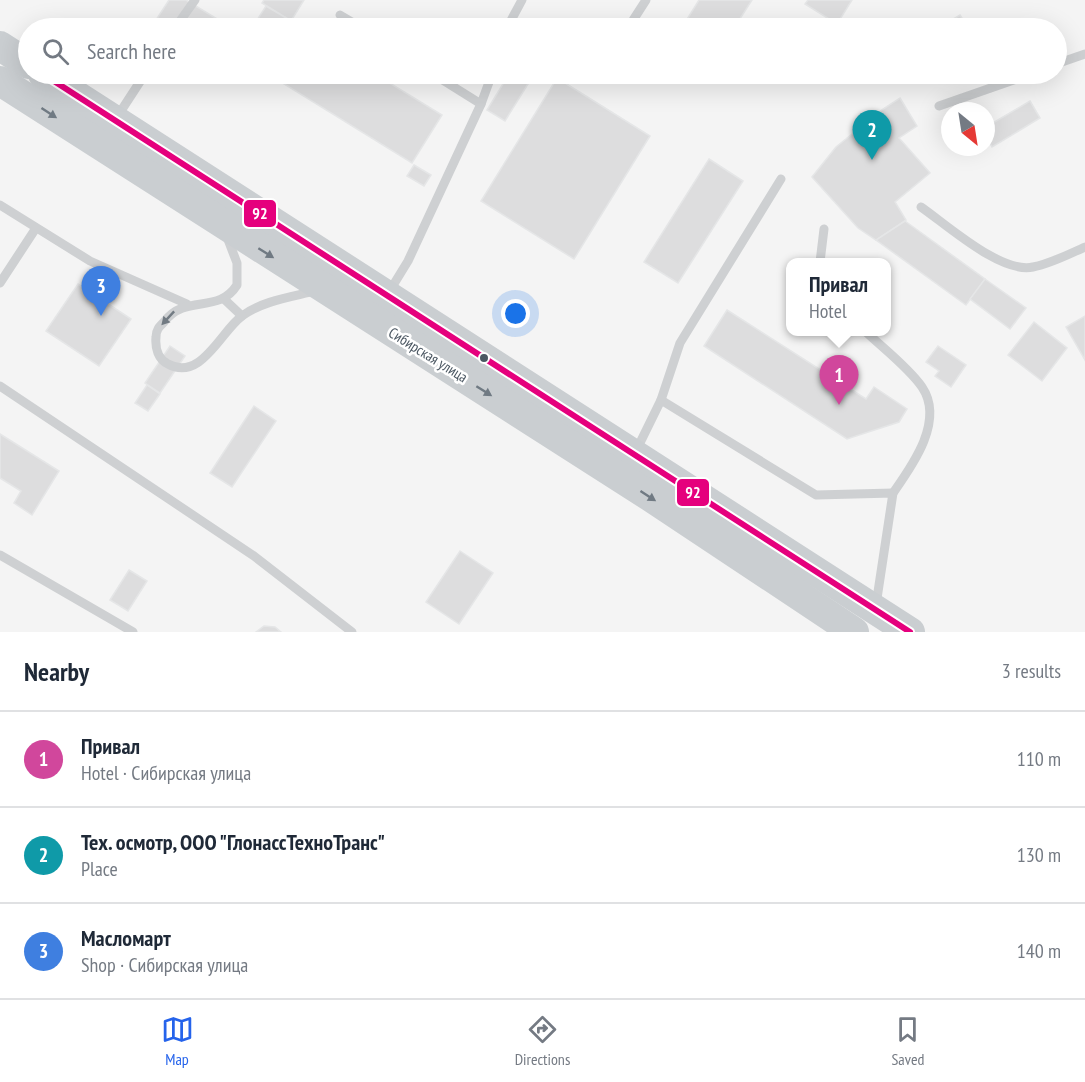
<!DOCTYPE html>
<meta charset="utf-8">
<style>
body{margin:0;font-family:"PT Sans Narrow",sans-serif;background:#f6f6f7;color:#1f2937}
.compass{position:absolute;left:941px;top:102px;width:54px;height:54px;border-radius:50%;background:#fff;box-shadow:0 6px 24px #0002;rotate:150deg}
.you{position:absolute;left:516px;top:314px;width:21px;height:21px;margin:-15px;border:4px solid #fff;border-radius:50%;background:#1a73e8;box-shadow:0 0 0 9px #1a73e833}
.badge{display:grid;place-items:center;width:39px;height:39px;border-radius:50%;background:#2563eb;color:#fff;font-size:20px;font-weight:700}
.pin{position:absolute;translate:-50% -50px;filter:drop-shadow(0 2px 3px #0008)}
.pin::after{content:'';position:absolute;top:32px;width:21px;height:18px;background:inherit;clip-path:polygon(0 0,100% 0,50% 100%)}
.popup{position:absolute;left:786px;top:258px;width:105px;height:78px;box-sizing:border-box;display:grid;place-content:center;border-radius:12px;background:#fff;filter:drop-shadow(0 2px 4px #0005);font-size:20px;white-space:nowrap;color:#747a83}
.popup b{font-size:22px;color:#1f2937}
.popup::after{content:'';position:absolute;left:50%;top:100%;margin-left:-12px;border:12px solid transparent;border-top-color:#fff}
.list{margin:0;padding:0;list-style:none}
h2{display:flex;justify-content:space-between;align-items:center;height:78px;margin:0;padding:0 24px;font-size:26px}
h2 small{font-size:20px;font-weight:400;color:#747a83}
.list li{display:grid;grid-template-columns:39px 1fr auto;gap:18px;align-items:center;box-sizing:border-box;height:96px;padding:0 24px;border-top:2px solid #e0e1e3}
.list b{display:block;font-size:22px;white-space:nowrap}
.list p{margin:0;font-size:20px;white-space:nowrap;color:#747a83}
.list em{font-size:20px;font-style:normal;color:#747a83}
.icon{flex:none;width:33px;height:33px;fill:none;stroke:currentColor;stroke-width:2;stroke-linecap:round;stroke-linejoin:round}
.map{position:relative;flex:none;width:1085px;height:632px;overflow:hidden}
.search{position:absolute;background:#fff;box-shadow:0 6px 24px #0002;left:18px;right:18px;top:18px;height:66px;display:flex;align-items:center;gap:15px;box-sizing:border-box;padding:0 21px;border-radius:33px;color:#747a83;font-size:22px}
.sheet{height:366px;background:#fff}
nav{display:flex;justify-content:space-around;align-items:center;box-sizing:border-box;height:84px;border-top:2px solid #e0e1e3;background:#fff;font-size:16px;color:#747a83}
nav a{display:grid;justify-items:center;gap:3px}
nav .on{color:#2563eb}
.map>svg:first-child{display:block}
.building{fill:#ddddde;stroke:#e5e6e7;stroke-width:1.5}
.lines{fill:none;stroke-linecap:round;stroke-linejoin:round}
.service{stroke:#ced0d2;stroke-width:9}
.primary{stroke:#caced1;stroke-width:30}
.bus-1-casing{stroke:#fff;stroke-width:10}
.bus-1{stroke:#e5007d;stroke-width:6}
.oneway{fill:#707a83}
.oneway2{fill:#727b83}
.bus-dot{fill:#4a5661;stroke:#fff;stroke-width:2}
.labels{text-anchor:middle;stroke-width:5;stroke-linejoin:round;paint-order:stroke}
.street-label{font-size:15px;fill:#4a5661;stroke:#fff}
.line-badge{stroke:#fff;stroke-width:2}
.badge-label{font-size:16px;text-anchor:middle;font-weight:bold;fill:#fff}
</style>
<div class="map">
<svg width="1085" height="632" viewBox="0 0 1085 632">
<rect width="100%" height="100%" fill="#f4f4f4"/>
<g class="building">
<polygon points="169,0 186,0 232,28 169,28 156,20"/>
<polygon points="264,0 304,0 291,21 262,3"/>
<polygon points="699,0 752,0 734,28 698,28 686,21"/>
<polygon points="808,0 852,0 837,24 805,4"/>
<polygon points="266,6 303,28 252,28"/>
<polygon points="960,15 968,28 938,28"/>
<polygon points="268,74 375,74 442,115 412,163"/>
<polygon points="509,74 528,84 505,121 487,110"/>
<polygon points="557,78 650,136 574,259 481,201"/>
<polygon points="900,98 917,126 899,138 930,173 895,202 906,220 876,240 858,228 812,177 836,147 883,109"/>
<polygon points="1030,101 1040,118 992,147 986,136 986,127"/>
<polygon points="709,159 743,181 678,283 644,262"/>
<polygon points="414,165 431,175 424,186 407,176"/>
<polygon points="905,221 985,279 966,305 876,240"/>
<polygon points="985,279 1026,308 1010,329 970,299"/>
<polygon points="78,284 131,319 99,366 46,331"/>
<polygon points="727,310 866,399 874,387 907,409 899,422 847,439 704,346"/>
<polygon points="1085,316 1085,360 1066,327"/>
<polygon points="1034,322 1067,348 1042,381 1008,355"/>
<polygon points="170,346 185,356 160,393 145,383"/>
<polygon points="938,346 966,365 951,387 935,376 939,371 926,362"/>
<polygon points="147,385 160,394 148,411 135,403"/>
<polygon points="254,406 276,421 232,487 210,473"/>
<polygon points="0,434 59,471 32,515 14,503 21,491 0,478"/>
<polygon points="460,551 493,573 459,624 426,602"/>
<polygon points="129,570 147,581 128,611 110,600"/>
<polygon points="264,626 275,627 281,632 256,632"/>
</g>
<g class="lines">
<g class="service">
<polyline points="340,15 362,28"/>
<polyline points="175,28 195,0"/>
<polyline points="507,28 522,0"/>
<polyline points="628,28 646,0"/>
<polyline points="1056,64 1085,54"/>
<polyline points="599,74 600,74"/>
<polyline points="481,104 492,74"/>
<polyline points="939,106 1031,74"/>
<polyline points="117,117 145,74"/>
<polyline points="0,205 90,261 187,304"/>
<path d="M921 207C947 225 1001 274 1033 267 1050 264 1069 254 1085 247"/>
<path d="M227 237 237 263V285C218 315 186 293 164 322 159 327 156 330 156 337 155 348 158 359 168 364 201 382 221 331 242 316 262 301 291 297 315 291"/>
<polyline points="820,262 824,229"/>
<polyline points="0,283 36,228"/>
<polyline points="389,292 408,261 481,104 433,74"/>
<polyline points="224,299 242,316"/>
<path d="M866 332C883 348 909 368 922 387 945 421 912 466 893 493"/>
<polyline points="0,386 254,556 352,632"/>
<polyline points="661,400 816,495 893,493 876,605"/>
<polyline points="636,451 661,400 680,343 781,179"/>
<polyline points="0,555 133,632"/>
</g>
<g class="primary">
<polyline points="0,46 28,64"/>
<polyline points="43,74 910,632"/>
<polyline points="0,81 651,497 854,632"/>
</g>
<g class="bus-1-casing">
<polyline id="bus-1" points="43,74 910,632"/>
</g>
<use href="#bus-1" class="bus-1"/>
</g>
<defs><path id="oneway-solid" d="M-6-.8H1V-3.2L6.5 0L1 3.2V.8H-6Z" transform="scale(1.5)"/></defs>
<g class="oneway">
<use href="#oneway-solid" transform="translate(49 113) rotate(33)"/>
<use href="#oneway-solid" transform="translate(266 253) rotate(32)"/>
<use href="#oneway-solid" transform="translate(484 391) rotate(32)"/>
<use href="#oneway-solid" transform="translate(648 496) rotate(33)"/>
</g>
<use class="oneway2" href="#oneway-solid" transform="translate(168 318) rotate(133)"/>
<circle class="bus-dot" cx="484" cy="358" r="5"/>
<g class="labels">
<g class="street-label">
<text transform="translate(428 355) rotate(32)" y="5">Сибирская улица</text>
</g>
</g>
<g class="line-badge">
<rect x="243" y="199" width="34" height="29" rx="6" fill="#e5007d"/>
<rect x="676" y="478" width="34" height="29" rx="6" fill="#e5007d"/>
</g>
<g class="badge-label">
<text x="260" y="219">92</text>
<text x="693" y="498">92</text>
</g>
</svg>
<svg class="compass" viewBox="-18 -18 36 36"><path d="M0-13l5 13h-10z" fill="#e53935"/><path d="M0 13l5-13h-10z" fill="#747a83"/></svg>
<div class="you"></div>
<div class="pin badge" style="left:839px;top:405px;background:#d1479c">1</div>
<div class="popup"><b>Привал</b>Hotel</div>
<div class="pin badge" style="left:872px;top:160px;background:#0f9aa8">2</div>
<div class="pin badge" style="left:101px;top:316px;background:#3f7fe0">3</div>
<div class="search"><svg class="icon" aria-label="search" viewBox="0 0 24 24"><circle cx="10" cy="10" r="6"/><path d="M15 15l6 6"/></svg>Search here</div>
</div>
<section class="sheet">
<h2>Nearby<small>3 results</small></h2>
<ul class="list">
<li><span class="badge" style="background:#d1479c">1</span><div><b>Привал</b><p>Hotel · Сибирская улица</p></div><em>110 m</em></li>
<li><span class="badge" style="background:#0f9aa8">2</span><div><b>Тех. осмотр, ООО &quot;ГлонассТехноТранс&quot;</b><p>Place</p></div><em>130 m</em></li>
<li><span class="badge" style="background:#3f7fe0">3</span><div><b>Масломарт</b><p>Shop · Сибирская улица</p></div><em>140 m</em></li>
</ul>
</section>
<nav>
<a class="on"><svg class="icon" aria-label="map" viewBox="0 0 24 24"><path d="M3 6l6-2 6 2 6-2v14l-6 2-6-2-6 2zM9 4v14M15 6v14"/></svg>Map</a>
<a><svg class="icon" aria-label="directions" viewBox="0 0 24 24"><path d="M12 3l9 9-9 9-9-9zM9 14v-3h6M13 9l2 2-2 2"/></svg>Directions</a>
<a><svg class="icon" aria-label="saved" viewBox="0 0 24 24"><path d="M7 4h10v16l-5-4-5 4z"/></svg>Saved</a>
</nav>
